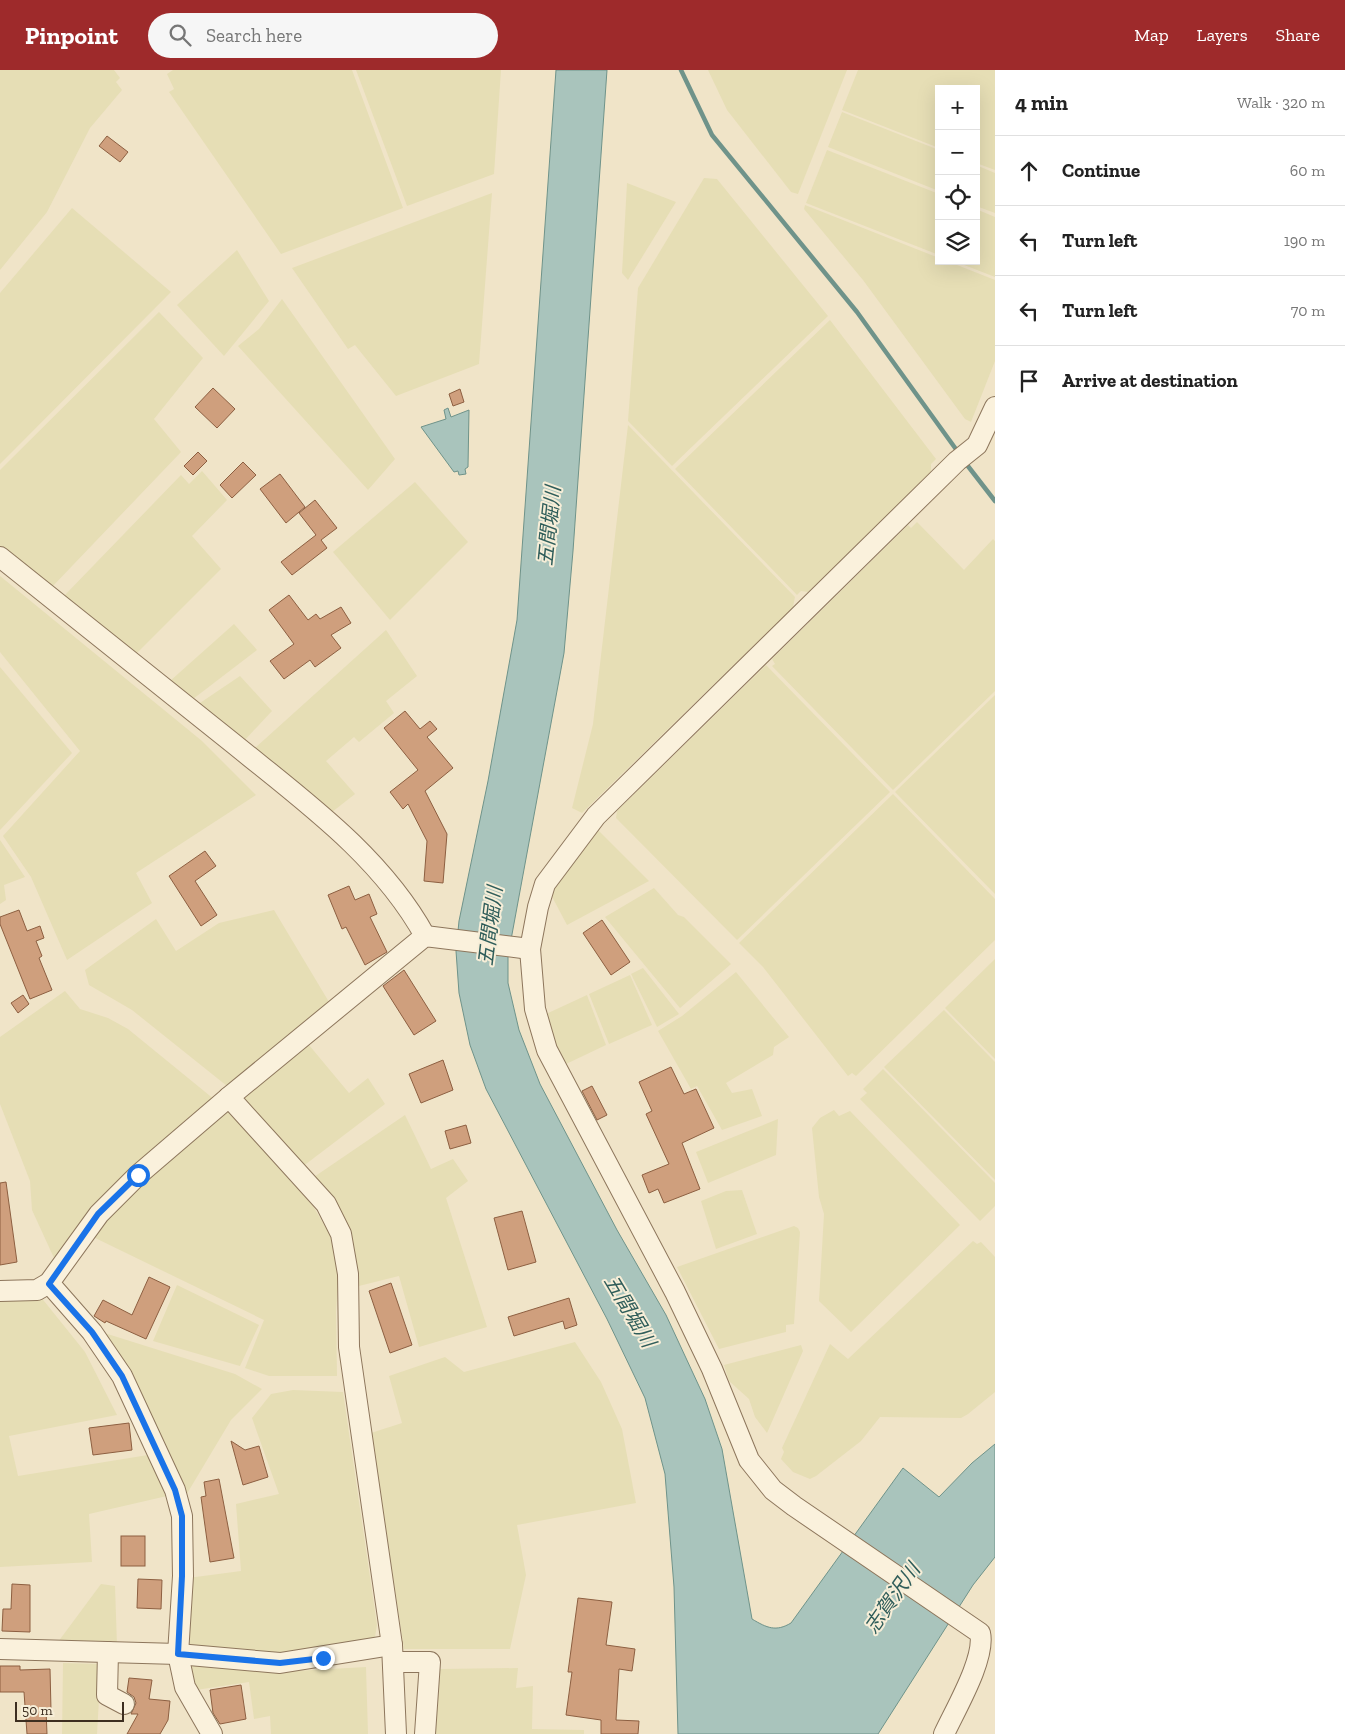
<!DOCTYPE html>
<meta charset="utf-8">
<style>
body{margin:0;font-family:"Zilla Slab","Noto Sans JP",serif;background:#f6f6f6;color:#222}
.controls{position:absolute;right:15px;top:15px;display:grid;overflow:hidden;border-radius:0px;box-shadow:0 5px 20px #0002}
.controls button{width:45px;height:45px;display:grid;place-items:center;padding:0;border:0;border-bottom:1px solid #e0e0e0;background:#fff;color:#222;font:25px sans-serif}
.scale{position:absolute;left:15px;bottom:12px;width:109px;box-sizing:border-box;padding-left:5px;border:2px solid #3d2e20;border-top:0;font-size:14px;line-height:18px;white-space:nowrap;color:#3d2e20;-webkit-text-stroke:4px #f7eed8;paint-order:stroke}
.stop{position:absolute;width:15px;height:15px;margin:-11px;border:4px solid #1a73e8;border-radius:50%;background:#fff}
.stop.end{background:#1a73e8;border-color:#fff;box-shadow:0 1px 5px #0008}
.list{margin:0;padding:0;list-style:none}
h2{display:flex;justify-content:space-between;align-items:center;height:65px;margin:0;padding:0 20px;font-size:21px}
h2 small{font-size:16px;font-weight:400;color:#767676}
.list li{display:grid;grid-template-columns:32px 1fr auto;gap:15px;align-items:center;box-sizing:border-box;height:70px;padding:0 20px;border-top:1px solid #e0e0e0}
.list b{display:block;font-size:19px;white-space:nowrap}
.list em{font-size:16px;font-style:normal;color:#767676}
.icon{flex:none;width:28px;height:28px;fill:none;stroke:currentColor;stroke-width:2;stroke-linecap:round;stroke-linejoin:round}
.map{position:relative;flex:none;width:995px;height:1664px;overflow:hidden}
header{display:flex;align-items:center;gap:30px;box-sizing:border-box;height:70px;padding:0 25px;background:#9e2a2b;color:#fff}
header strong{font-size:24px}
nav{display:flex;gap:28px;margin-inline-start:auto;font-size:18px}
.search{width:350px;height:45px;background:#f6f6f6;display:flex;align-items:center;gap:12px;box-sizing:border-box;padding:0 18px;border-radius:28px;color:#767676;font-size:19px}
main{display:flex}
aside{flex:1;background:#fff}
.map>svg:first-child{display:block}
.farmland{fill:#e6deb5}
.water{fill:#a9c4bc;stroke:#6f938a}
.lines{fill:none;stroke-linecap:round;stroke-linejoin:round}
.stream{stroke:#6f938a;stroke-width:4.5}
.building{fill:#cf9f7d;stroke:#8d5f41}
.minor-casing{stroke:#8d765c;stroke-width:22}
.minor{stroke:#faf1dc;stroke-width:20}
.route{stroke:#1a73e8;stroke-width:6}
.labels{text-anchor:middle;stroke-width:4;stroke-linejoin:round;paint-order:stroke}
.water-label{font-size:20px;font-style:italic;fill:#2f5d5a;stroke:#f7eed8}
</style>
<header>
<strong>Pinpoint</strong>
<div class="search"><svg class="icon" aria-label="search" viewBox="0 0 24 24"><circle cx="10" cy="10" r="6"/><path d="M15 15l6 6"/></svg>Search here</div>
<nav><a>Map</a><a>Layers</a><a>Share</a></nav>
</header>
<main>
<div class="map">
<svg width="995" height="1664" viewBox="0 0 995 1664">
<rect width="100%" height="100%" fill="#f0e4c8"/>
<g class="farmland">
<polygon points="0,0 114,0 120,8 116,12 122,20 90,58 47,142 0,200"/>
<polygon points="173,0 352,0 403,138 281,184 169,22 174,19 167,4"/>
<polygon points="356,0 501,0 494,104 407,136"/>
<polygon points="708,0 847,0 798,124 791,122 727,40"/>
<polygon points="858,0 995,0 995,100 976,93 976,19 939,19 939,78 842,40"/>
<polygon points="842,42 939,80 939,121 828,77"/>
<polygon points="827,80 939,124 939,185 806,133"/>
<polygon points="976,95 995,103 995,143 976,136"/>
<polygon points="704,108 717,109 828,246 672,396 628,351 638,218"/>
<polygon points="627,113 676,132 628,210 622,203"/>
<polygon points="492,123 479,294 396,326 355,275 348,279 292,198"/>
<polygon points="805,135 939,188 939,191 947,191 995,210 995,291 971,352 965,349 863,210 804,139"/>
<polygon points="72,138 171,222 0,394 0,223"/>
<polygon points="976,139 995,147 995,207 954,191 976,191"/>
<polygon points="237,180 269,231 224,286 177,235"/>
<polygon points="282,229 395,389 368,420 238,276 259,259"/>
<polygon points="159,242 203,288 154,349 181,382 51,518 0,477 0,400"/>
<polygon points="830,250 936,389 931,394 931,402 808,522 801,521 797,525 675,399"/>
<polygon points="628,355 795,527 793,537 582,743 572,738 593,654"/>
<polygon points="202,401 227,430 192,466 221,499 137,583 64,526 181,405 189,414"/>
<polygon points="415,412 468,472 390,550 333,482"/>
<polygon points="917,452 964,500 993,469 995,471 995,621 893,720 772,596 775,594 772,589 908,455 911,458"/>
<polygon points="0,506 202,671 256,725 136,803 152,833 67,890 31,807 3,766 80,681 0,582"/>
<polygon points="234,554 257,580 193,629 170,611"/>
<polygon points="386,560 417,606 386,631 394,643 359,672 354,667 326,691 355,724 332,742 255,678"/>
<polygon points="766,595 890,722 737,870 616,748 617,741"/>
<polygon points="0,597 72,683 0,760"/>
<polygon points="240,606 272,641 243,672 197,635"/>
<polygon points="995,625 995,824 895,722"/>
<polygon points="893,724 995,829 995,870 856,1006 852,1003 848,1006 763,897 739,873"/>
<polygon points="598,760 649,811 567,855 549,821 573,787"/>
<polygon points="0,770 25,807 4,815 6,830 0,834"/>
<polygon points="654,818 678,845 684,847 731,894 680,938 605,847"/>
<polygon points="274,840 329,932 227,1016 132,940 89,915 85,900 156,849 176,881 219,853"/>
<polygon points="995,889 995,989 945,938"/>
<polygon points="643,898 679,944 657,957 631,904"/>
<polygon points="736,902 789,967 774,977 773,985 726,1013 732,1023 752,1019 762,1046 722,1060 697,1016 691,1019 658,961 682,946"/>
<polygon points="630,905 652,955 609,974 589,924"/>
<polygon points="65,921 80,939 108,948 128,959 215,1030 133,1096 114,1114 54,1188 32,1140 30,1111 0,1034 0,967"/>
<polygon points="587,925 606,975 564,995 550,963 546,944"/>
<polygon points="944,940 995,992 995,1110 884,997"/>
<polygon points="309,975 349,1023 368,1008 385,1034 302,1097 241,1029"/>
<polygon points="883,999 995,1113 995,1136 980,1151 860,1029 867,1023 863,1019"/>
<polygon points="227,1040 313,1136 333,1170 339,1196 336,1242 337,1306 269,1306 245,1298 264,1250 89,1165 102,1148"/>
<polygon points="834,1040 839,1046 850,1041 960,1155 851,1262 819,1231 824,1144 819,1127 812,1058 820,1048"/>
<polygon points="405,1045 431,1099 453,1089 468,1111 446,1128 487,1257 419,1277 399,1206 359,1216 353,1174 341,1142 314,1107"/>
<polygon points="778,1049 776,1085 708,1113 696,1082"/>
<polygon points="742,1120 757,1164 716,1179 701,1131 726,1121"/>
<polygon points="794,1156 798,1158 800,1162 794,1254 786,1255 786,1262 719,1279 677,1197"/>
<polygon points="973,1171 977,1174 981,1172 995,1187 995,1322 968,1344 961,1348 880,1347 861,1371 816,1406 810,1409 793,1402 781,1389 784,1382 782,1378 830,1274 848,1289"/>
<polygon points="177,1215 259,1255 240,1296 153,1271"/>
<polygon points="40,1226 85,1282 117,1345 9,1366 18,1406 148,1385 167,1426 89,1444 92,1492 0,1497 0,1228"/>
<polygon points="98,1261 235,1304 262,1319 231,1350 185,1427"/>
<polygon points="575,1272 601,1312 622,1359 636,1433 517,1455 526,1505 510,1579 404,1579 371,1363 402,1353 389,1306 445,1287 464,1302"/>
<polygon points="801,1275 803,1281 767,1363 755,1347 749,1329 729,1311 724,1295"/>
<polygon points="293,1320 343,1322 377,1555 375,1567 320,1581 261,1586 185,1580 188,1508 241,1501 236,1434 279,1424 252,1348 271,1324"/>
<polygon points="101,1514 115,1516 117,1575 58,1572"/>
<polygon points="63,1593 101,1594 97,1664 62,1664"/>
<polygon points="194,1594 276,1602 366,1597 368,1664 271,1664 270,1646 254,1649 249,1612 196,1620 187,1602"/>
<polygon points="518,1598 516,1618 533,1616 532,1659 584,1660 584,1664 435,1664 440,1599"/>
</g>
<g class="water">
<path d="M556 0H607L573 481 564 583 508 886V913L519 960 540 1014 617 1160 666 1245 705 1329 722 1379 752 1549C767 1558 776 1562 791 1553L903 1398 939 1427 972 1393 995 1374V1487L973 1515 878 1664H678L674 1517 665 1404 645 1328 607 1249 486 1019 470 975 459 923 456 881 459 851 488 711 517 550Z"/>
<polygon points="448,338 451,347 469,340 468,397 465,399 466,404 459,405 458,401 454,402 421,357 446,349 444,340"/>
</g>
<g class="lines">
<g class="stream">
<polyline points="681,0 712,65 857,242 958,382"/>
<polyline points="964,391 995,431"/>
</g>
</g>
<g class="building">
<polygon points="107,66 128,82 120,92 99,76"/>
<polygon points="213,318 235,339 217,358 195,337"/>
<polygon points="460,319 464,332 453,336 449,324"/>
<polygon points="198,382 207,391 193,405 184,396"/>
<polygon points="243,392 256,405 232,428 220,415"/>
<polygon points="280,404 305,437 286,453 260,419"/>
<polygon points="315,430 337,458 321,470 327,478 292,505 281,492 316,465 299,443"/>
<polygon points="289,525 308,550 316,544 320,549 341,537 351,553 331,565 341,578 315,597 310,590 284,609 270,591 294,574 269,540"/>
<polygon points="405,641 420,659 430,651 437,659 427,667 453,698 425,721 447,764 443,813 424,811 427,771 408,734 403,739 390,722 418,700 384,658"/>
<polygon points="205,781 216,796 195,811 217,845 201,856 169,806"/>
<polygon points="349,816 355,830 369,824 377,844 370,847 387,882 365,895 346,857 342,859 328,825"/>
<polygon points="19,840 27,861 40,856 44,868 36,871 42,886 39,888 52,920 30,929 0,854 0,847"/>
<polygon points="602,850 630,892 611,905 583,863"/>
<polygon points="404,900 436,951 414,965 383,916"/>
<polygon points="23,925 29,934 18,943 11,933"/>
<polygon points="443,990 453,1020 421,1033 409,1004"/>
<polygon points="671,997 684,1024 696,1019 714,1058 682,1073 700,1119 664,1133 658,1119 649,1123 642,1105 669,1094 646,1044 652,1041 639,1012"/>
<polygon points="592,1016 607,1045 597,1050 582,1021"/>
<polygon points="466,1055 471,1073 450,1079 445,1061"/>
<polygon points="6,1112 17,1192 0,1195 0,1113"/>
<polygon points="522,1141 536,1192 508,1200 494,1148"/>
<polygon points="149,1207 170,1217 146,1269 106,1251 105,1253 94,1246 103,1230 132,1245"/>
<polygon points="391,1213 412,1275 390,1283 369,1221"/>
<polygon points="569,1228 577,1255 565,1259 563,1251 514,1266 508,1247"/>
<polygon points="129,1353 132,1380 93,1385 89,1358"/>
<polygon points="231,1371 245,1380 259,1376 268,1407 243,1415"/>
<polygon points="219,1409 234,1488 210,1492 201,1427 206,1426 204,1412"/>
<rect x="121" y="1466" width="24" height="30"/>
<polygon points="138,1509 162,1510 161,1539 137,1538"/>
<polygon points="12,1514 30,1515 30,1562 2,1561 3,1539 11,1539"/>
<polygon points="578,1528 612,1532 606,1575 635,1579 632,1601 619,1599 616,1650 639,1651 638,1664 601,1664 601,1650 566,1645 572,1602 568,1602"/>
<polygon points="0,1596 20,1596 20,1600 50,1599 51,1640 46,1640 47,1664 27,1664 24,1622 0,1622"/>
<polygon points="129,1608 152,1610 149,1629 170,1631 168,1650 160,1664 127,1664 138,1644 131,1644 136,1633 134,1627 127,1622"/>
<polygon points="241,1615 246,1649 220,1654 213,1643 210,1620"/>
</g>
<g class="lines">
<g class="minor-casing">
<g id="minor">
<path d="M0 487C78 549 156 611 234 674 304 731 381 786 425 866"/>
<polyline points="49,1213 92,1262 122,1306 175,1420 182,1446 183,1506 178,1584 185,1617 212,1664"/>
<polyline points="0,1221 37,1220 49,1213 99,1144 138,1105 229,1027"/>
<polyline points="0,1579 178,1584 280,1593 392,1575"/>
<polyline points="108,1582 107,1625 124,1634"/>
<polyline points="394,1592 430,1592 425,1664"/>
<polyline points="396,1664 392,1575 349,1277 348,1204 341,1164 326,1134 229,1027 425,866 530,879"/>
<path d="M944 1664C955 1640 986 1588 980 1563L794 1436 773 1420 749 1390 712 1299 675 1222 547 980 535 939 530 879 538 837 545 814 596 746 957 391 977 375 995 337"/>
</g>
</g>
<use href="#minor" class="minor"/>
</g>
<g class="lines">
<polyline class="route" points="138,1105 98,1144 49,1214 92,1262 122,1306 175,1420 182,1446 182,1506 178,1584 280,1593 323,1588"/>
</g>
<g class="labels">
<g class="water-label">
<text transform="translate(549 456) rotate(-84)" y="7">五間堀川</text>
<text transform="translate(490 856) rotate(-83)" y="7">五間堀川</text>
<text transform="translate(630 1241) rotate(59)" y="7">五間堀川</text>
<text transform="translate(892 1528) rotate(-55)" y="7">志賀沢川</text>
</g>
</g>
</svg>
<div class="controls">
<button>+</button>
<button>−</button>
<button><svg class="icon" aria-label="locate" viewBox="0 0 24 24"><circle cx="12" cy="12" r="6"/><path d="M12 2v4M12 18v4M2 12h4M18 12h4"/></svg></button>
<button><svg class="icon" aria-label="layers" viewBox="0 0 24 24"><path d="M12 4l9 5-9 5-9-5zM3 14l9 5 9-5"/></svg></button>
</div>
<div class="scale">50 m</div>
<div class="stop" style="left:138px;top:1105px"></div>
<div class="stop end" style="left:323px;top:1588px"></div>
</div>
<aside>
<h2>4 min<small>Walk · 320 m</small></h2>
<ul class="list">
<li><svg class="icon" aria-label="ahead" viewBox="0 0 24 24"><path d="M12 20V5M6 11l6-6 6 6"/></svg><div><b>Continue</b></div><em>60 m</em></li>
<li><svg class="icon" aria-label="left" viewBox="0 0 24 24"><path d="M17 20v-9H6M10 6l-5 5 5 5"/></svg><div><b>Turn left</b></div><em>190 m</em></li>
<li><svg class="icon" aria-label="left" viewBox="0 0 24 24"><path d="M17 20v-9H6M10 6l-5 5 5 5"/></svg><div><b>Turn left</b></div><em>70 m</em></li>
<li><svg class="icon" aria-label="arrive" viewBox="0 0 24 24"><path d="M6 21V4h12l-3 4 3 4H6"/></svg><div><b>Arrive at destination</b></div></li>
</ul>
</aside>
</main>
